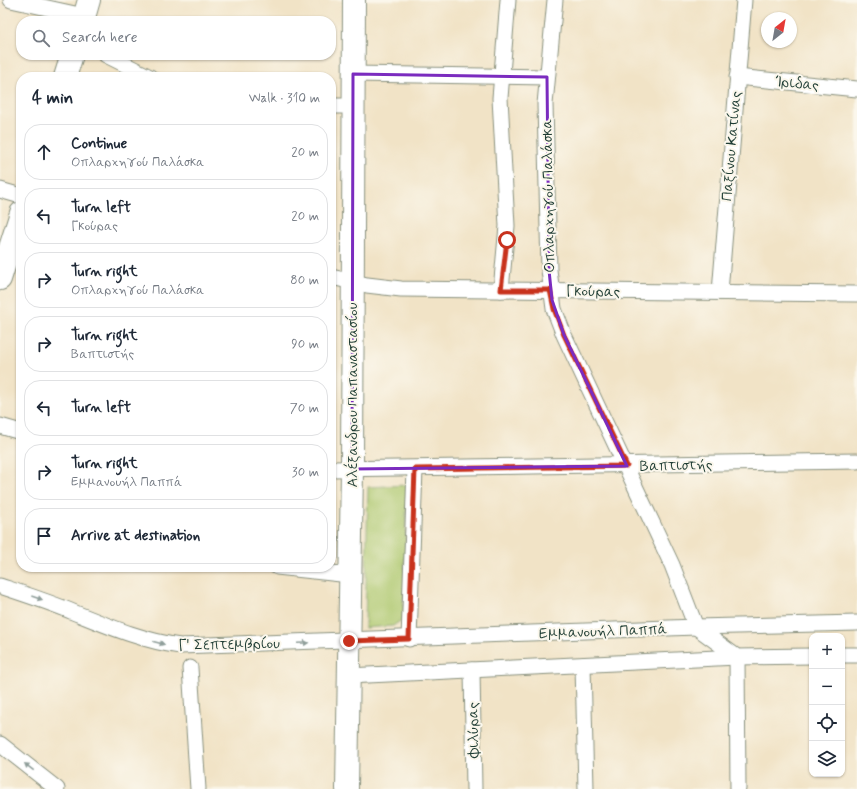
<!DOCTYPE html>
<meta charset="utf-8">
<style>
body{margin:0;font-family:Mynerve,sans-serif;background:#f2f2f3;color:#1f2937}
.controls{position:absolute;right:12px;bottom:12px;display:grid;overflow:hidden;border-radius:8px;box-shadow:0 1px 3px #0004}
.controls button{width:36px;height:36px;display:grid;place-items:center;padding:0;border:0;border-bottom:1px solid #e0e1e3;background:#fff;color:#1f2937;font:20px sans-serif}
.compass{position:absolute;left:761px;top:12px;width:36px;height:36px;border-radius:50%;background:#fff;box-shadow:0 1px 3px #0004;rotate:31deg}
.stop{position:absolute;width:12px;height:12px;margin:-9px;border:3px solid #c8321e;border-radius:50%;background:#fff}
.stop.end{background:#c8321e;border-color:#fff;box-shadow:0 1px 4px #0008}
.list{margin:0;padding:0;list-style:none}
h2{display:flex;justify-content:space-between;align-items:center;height:52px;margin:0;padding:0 16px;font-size:17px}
h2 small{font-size:13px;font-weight:400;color:#747a83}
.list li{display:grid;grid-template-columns:26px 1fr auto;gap:12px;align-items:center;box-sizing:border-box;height:56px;margin:0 8px 8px;padding:0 8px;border:1px solid #e0e1e3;border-radius:16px}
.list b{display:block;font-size:15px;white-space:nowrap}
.list p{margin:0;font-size:13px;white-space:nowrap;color:#747a83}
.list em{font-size:13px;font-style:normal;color:#747a83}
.icon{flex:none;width:22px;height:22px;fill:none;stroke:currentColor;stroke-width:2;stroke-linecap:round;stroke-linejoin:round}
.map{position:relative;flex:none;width:857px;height:789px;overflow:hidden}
.search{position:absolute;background:#fff;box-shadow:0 1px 3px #0004;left:16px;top:16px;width:320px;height:44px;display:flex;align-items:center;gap:10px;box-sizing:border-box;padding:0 14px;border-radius:16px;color:#747a83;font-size:15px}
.panel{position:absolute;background:#fff;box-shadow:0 1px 3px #0004;left:16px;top:72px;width:320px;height:500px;border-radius:16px}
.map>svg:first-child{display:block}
.green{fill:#aec86e;stroke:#668251}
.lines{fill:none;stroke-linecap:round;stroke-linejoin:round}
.street-casing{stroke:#88907d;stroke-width:17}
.secondary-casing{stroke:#88907d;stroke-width:24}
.street{stroke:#fff;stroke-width:15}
.secondary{stroke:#fff;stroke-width:22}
.oneway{fill:#8f9e9a}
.route{stroke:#c8321e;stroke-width:5}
.marked{fill:none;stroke:#7b2cbf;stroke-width:3;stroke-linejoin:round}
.labels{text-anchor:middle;stroke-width:4;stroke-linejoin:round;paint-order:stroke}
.street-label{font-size:15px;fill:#1f3d34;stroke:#fbf7ec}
</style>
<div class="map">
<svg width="857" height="789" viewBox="0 0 857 789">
<rect width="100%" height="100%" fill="#fbf7ec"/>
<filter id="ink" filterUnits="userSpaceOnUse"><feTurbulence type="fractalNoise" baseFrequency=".025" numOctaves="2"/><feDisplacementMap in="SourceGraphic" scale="8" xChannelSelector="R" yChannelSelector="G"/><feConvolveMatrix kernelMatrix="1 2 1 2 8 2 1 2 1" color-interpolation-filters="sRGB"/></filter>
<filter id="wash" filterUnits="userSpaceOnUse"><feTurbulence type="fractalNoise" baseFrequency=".012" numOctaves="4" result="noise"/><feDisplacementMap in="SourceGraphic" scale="16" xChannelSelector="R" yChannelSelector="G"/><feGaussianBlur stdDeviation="0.9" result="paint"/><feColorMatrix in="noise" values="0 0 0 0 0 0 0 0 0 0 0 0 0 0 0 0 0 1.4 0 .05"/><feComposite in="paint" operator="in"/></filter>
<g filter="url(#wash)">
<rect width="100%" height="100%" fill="#f1e3c6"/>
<polygon class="green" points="407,485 403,619 393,626 365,628 368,487"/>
</g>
<g filter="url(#ink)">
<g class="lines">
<g class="street-casing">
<g id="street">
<polyline points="11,0 84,16"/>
<polyline points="555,0 545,104 549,270 554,309 564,335 672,565 696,627 737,657 738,789"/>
<polyline points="106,55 150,77"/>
<polyline points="353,74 547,77"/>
<polyline points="737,77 857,89"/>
<polyline points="331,106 353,106"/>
<polyline points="0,190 21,196"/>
<polyline points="331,277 367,285 401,289 857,294"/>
<polyline points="501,290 507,226 500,98 508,0"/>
<polyline points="720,292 744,0"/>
<polyline points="0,426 21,432"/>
<polyline points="331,469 857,461"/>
<polyline points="277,567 350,575"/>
<path d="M0 586C24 594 49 602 73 612 108 626 143 641 180 646L696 627 857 623"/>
<polyline points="409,639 415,469"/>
<polyline points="842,655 857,655"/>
<polyline points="583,665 586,789"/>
<polyline points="190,668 198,789"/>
<polyline points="472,670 474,789"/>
<polyline points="348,676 737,657 812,656"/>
<polyline points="0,744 57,789"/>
</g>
</g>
<g class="secondary-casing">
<g id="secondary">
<polyline points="83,21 89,0"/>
<polyline points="65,77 72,55"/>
<polyline points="0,279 21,213"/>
<polyline points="347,789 352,469 354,0"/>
</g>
</g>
<use href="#street" class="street"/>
<use href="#secondary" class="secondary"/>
</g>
<defs><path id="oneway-solid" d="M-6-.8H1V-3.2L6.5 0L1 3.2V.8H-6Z"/></defs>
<g class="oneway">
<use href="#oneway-solid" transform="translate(37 598) rotate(19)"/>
<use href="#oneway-solid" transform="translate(159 643) rotate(15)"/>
<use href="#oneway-solid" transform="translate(303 643) rotate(-2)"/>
<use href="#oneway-solid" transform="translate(29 767) rotate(-142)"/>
</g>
</g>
<g class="lines" filter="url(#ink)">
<polyline class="route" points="349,641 409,639 415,469 627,466 564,335 554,309 550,290 501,290 507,240"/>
</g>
<path class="marked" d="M353 74 547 77 549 270 552 300 564 335 627 466 352 469Z"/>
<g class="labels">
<g class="street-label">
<text transform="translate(797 83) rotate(6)" y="5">Ίριδας</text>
<text transform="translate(731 146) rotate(-85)" y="5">Παξίνου Κατίνας</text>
<text transform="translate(548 196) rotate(-91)" y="5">Οπλαρχηγού Παλάσκα</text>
<text transform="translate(593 291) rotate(1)" y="5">Γκούρας</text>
<text transform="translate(352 395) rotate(-90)" y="5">Αλέξανδρου Παπαναστασίου</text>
<text transform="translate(676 465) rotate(-1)" y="5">Βαπτιστής</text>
<text transform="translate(603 631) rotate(-2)" y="5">Εμμανουήλ Παππά</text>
<text transform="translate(229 644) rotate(-1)" y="5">Γ' Σεπτεμβρίου</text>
<text transform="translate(473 730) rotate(-91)" y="5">Φιλύρας</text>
</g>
</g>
</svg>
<div class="controls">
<button>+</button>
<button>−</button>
<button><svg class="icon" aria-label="locate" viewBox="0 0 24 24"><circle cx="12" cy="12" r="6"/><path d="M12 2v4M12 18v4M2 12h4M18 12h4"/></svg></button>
<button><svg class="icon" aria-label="layers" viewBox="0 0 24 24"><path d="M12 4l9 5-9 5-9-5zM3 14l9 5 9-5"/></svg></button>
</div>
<svg class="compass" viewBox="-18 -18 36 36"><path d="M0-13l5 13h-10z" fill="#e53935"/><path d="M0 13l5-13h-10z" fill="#747a83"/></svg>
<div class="stop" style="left:507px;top:240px"></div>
<div class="stop end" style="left:349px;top:641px"></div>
<div class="search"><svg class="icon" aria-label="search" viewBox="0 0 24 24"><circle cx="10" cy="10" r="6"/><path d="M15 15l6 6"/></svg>Search here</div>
<section class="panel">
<h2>4 min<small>Walk · 310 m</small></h2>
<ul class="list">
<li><svg class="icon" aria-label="ahead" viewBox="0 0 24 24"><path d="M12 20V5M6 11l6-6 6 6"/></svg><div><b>Continue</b><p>Οπλαρχηγού Παλάσκα</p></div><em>20 m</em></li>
<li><svg class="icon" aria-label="left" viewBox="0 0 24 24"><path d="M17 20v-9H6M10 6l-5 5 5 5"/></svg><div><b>Turn left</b><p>Γκούρας</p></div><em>20 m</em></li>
<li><svg class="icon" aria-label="right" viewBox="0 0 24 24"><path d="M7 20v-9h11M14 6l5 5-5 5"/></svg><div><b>Turn right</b><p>Οπλαρχηγού Παλάσκα</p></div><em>80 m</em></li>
<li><svg class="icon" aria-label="right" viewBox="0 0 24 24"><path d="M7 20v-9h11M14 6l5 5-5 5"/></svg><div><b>Turn right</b><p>Βαπτιστής</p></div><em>90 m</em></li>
<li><svg class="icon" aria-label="left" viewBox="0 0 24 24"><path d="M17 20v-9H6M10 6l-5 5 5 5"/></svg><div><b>Turn left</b></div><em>70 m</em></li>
<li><svg class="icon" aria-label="right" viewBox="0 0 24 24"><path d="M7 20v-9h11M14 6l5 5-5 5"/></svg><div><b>Turn right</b><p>Εμμανουήλ Παππά</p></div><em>30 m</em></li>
<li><svg class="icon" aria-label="arrive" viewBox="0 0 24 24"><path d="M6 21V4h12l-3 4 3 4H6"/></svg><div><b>Arrive at destination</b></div></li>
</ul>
</section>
</div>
